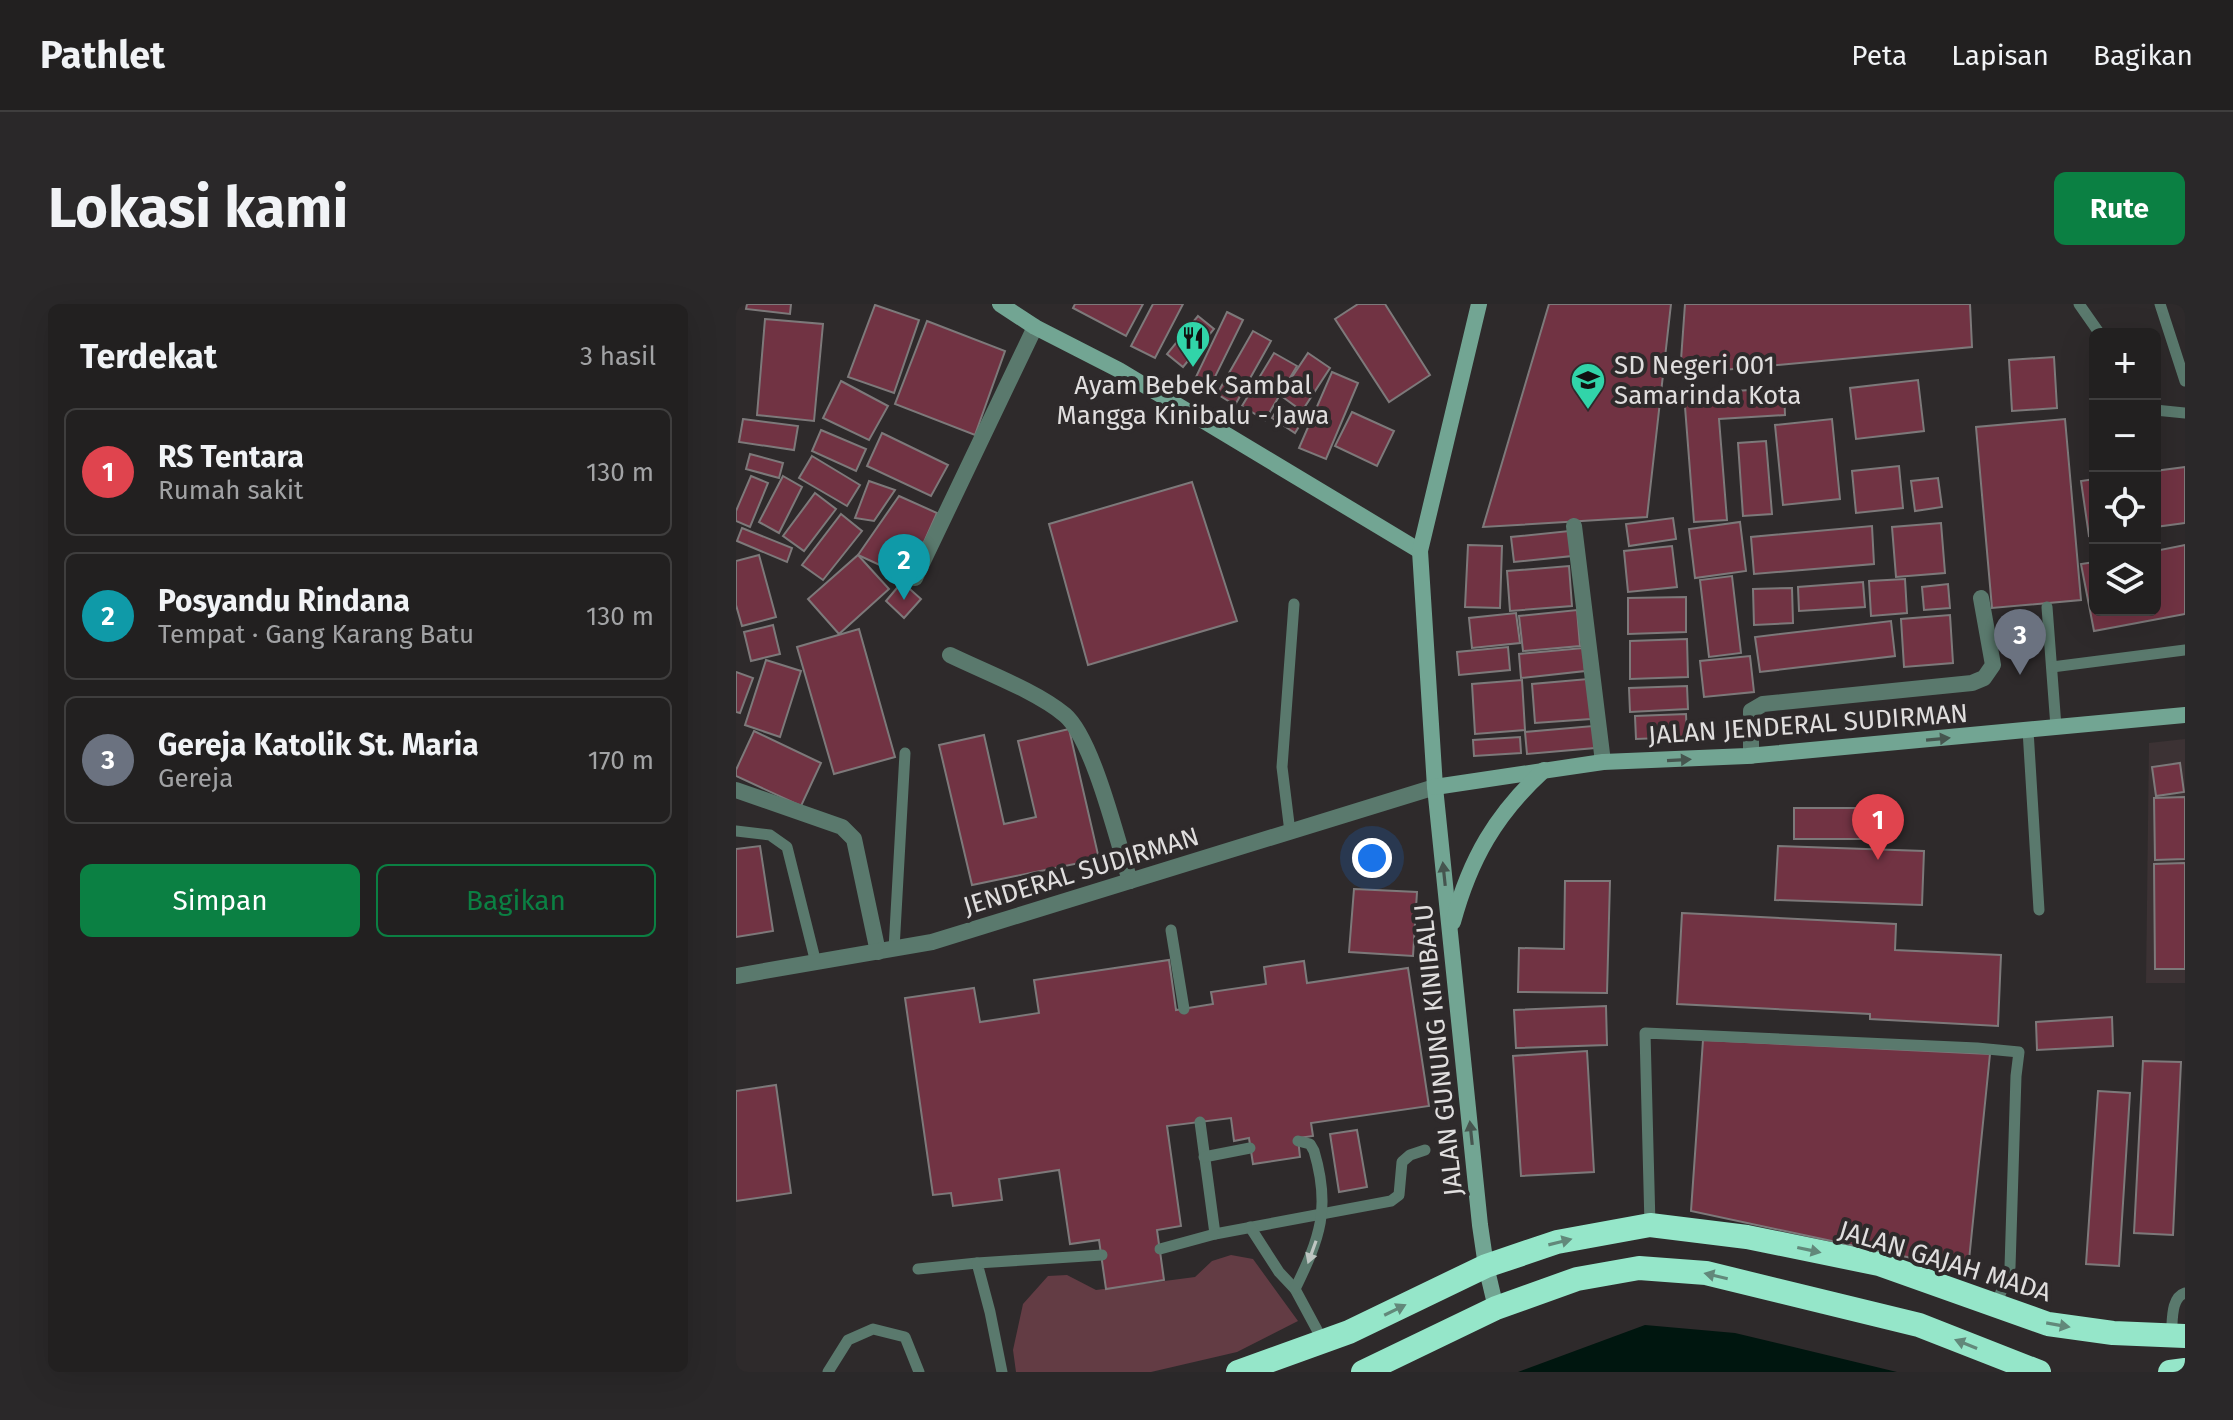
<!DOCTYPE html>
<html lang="id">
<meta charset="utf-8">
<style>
body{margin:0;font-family:"Fira Sans",sans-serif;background:#2a2829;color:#f1f3f6}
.controls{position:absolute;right:24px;top:24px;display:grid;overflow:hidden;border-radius:12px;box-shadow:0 8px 32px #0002}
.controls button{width:72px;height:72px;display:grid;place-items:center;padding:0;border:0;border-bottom:2px solid #3f3e3e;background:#222020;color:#f1f3f6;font:40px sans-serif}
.you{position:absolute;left:636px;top:554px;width:28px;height:28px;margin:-20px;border:6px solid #fff;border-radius:50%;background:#1a73e8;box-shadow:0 0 0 12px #1a73e833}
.badge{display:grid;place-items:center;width:52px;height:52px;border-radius:50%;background:#0b8043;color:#fff;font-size:26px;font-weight:700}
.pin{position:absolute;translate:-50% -66px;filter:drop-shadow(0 2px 4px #0008)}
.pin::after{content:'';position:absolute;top:42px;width:28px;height:24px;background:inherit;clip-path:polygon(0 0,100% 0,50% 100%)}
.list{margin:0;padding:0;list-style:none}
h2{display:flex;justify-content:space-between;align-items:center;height:104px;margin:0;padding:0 32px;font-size:34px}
h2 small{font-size:26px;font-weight:400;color:#a2a3a5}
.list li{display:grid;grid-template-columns:52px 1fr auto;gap:24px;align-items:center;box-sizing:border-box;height:128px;margin:0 16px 16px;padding:0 16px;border:2px solid #3f3e3e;border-radius:12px}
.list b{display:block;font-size:30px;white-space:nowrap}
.list p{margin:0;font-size:26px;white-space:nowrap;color:#a2a3a5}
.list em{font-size:26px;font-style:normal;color:#a2a3a5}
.actions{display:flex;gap:16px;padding:24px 32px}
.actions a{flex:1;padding:18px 0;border:2px solid #0b8043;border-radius:12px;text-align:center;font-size:28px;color:#0b8043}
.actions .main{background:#0b8043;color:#fff}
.icon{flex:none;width:44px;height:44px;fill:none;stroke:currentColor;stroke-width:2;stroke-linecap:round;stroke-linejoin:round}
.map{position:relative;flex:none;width:1449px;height:1068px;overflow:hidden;border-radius:12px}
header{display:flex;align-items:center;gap:48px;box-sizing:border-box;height:112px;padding:0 40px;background:#222020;border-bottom:2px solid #3f3e3e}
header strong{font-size:38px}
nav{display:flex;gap:44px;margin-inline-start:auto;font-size:28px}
.intro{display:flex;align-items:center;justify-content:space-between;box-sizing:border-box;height:192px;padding:0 48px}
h1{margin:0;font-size:56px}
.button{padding:20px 36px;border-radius:12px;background:#0b8043;color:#fff;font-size:28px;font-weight:700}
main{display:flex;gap:48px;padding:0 48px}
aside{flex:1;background:#222020;border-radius:12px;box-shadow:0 8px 32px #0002}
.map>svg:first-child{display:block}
.built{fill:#3c3234}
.green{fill:#633c44}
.water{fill:#00160f}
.building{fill:#713343;stroke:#7d797a;stroke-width:2}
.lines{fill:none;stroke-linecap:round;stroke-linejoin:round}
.lane{stroke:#5a796d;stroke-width:11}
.street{stroke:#5a796d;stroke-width:16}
.secondary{stroke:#72a593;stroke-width:16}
.highway{stroke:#95e6c9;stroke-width:24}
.oneway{fill:#46554f}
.oneway2{fill:#62887a}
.oneway3{fill:#bec5c2}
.labels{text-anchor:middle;stroke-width:8;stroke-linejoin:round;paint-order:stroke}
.poi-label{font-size:26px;fill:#e0dede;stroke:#2e2a2b;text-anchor:start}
.street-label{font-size:26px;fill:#e0dede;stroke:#2e2a2b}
</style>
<header>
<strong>Pathlet</strong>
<nav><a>Peta</a><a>Lapisan</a><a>Bagikan</a></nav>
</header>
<div class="intro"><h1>Lokasi kami</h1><a class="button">Rute</a></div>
<main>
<aside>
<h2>Terdekat<small>3 hasil</small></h2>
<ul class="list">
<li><span class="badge" style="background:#e0444e">1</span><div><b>RS Tentara</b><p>Rumah sakit</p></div><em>130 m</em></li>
<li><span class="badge" style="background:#0f9aa8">2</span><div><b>Posyandu Rindana</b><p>Tempat · Gang Karang Batu</p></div><em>130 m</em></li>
<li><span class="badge" style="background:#6b7280">3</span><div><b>Gereja Katolik St. Maria</b><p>Gereja</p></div><em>170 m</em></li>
</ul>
<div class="actions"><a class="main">Simpan</a><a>Bagikan</a></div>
</aside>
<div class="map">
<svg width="1449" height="1068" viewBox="0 0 1449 1068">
<rect width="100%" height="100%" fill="#2e2a2b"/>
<polygon class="built" points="1449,435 1449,679 1410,679 1413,439"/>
<polygon class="green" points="495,951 517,955 562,1017 501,1048 415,1068 280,1068 277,1046 287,1000 312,972 331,971 360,986 459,973 476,957"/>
<polygon class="water" points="909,1021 999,1029 1161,1068 782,1068"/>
<g class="building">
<polygon points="11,0 55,0 54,10 10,5"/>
<polygon points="339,0 407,0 390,32 337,4"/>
<polygon points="417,0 447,0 419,54 395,42"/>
<polygon points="622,0 649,0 694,71 653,98 599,15"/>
<polygon points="813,0 935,0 911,213 747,223"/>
<polygon points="949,0 1234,0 1236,43 944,70"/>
<polygon points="139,1 183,16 158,89 112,73"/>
<polygon points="491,8 507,16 474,83 459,75"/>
<polygon points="462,12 478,25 447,63 431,50"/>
<polygon points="29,15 87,20 78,117 21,111"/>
<polygon points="191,17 269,47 239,131 159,100"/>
<polygon points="517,27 535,37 499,101 481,90"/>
<polygon points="538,49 561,62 529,116 506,102"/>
<polygon points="572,49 594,64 566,107 544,91"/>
<polygon points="1318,53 1321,104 1276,107 1273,56"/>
<polygon points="596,68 622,79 590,155 563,144"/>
<polygon points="1182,76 1188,127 1120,135 1114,84"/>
<polygon points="105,77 152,102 133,136 87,114"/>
<polygon points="1048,84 1049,111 983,115 991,216 958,218 948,90"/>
<polygon points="544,101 567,116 559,129 536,114"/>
<polygon points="616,108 658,127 641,162 599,142"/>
<polygon points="7,115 62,122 58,146 3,138"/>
<polygon points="1096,115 1104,195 1047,201 1039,121"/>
<polygon points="1329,115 1345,296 1256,304 1240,123"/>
<polygon points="85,126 130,145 120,167 76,147"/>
<polygon points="146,129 212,161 195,192 131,162"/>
<polygon points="1030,137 1036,210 1007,212 1002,139"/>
<polygon points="14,150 47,159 43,174 10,165"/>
<polygon points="76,152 124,181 111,202 63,174"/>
<polygon points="1163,162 1167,204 1120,209 1116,167"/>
<polygon points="1449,163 1449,219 1419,223 1419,167"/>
<polygon points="15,172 32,179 14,223 0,217 0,207"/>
<polygon points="47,172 66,183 43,229 23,218"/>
<polygon points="1202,174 1206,203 1179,207 1175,177"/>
<polygon points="1359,175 1359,231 1353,232 1345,177"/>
<polygon points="133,177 159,186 138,217 119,214"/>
<polygon points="456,178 501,317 352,361 313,220"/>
<polygon points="79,189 100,205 68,247 47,232"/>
<polygon points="163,192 201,209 172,274 122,251"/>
<polygon points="105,210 126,227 87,276 66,261"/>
<polygon points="937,214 940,235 893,242 890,220"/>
<polygon points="1004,218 1010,267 959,274 953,225"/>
<polygon points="1205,219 1209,269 1160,273 1156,223"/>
<polygon points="1136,222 1138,260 1018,270 1015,233"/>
<polygon points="6,224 56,244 51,258 1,237"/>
<polygon points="833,227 836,252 778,258 775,233"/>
<polygon points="732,241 766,242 764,304 729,303"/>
<polygon points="1449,241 1449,310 1358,327 1345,260 1359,258 1359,306 1419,306 1419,247"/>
<polygon points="936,242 941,283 892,288 888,247"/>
<polygon points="23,251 40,313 6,322 0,301 0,257"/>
<polygon points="122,251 153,285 103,330 72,295"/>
<polygon points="833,262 836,302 774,307 771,267"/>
<polygon points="996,272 1005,349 973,353 964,276"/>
<polygon points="1169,275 1171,309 1135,312 1133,277"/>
<polygon points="166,278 185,295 168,314 150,297"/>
<polygon points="1127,278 1129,303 1063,307 1062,283"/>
<polygon points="1212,280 1214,304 1188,306 1186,283"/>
<polygon points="1056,284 1057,319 1018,321 1017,285"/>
<polygon points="950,293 950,328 892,330 892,294"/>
<polygon points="841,306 844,342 787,347 783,312"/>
<polygon points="780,309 784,339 736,344 733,314"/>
<polygon points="1214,311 1217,359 1168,363 1165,315"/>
<polygon points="1155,317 1159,352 1024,368 1019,333"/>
<polygon points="37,321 44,350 15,357 8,328"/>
<polygon points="123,325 159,453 98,470 61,343"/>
<polygon points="951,335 952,373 894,375 894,337"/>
<polygon points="772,343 774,366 723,371 721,348"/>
<polygon points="847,344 849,367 785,374 783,350"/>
<polygon points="1014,352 1018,388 968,393 964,357"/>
<polygon points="30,356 65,367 44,433 9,421"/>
<polygon points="0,368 17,374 4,409 0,408"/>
<polygon points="852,375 855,415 799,419 796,380"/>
<polygon points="786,376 789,426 739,430 736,380"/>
<polygon points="951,382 952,405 894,408 893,384"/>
<polygon points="950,410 951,433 900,435 899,412"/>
<polygon points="857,422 859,444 791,450 789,428"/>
<polygon points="333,425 363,555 236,581 203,441 248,431 268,520 300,513 282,437"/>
<polygon points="18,427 85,459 65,502 0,472 0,466"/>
<polygon points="784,433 785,449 738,452 737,436"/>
<polygon points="1444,459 1448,488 1420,492 1416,463"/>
<polygon points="1449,493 1449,555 1419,556 1418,494"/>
<polygon points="1058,504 1156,504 1157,535 1058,535"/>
<polygon points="24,542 37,627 0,633 0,545"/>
<polygon points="1042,542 1188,547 1186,601 1039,596"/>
<polygon points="1449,559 1449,665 1419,665 1418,560"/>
<polygon points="829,577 874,577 871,689 782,688 783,644 828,645"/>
<polygon points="618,585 681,588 677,652 613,648"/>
<polygon points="946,609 1160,620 1159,646 1265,651 1262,722 1134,715 1134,710 941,700"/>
<polygon points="433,656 440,706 477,700 475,688 530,680 528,663 568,657 571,679 672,664 693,802 575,819 577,832 562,834 564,853 517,860 513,834 498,837 495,814 431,822 445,922 421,926 428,976 370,985 363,936 334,940 323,866 263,875 266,896 217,902 215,889 197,891 169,694 238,684 244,718 303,709 298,676"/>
<polygon points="870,702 871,741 780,744 778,706"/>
<polygon points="1376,713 1377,742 1301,746 1300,718"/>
<polygon points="967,736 1254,750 1232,966 955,907"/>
<polygon points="851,747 858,868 785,872 777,752"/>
<polygon points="1407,757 1445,758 1437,931 1398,929"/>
<polygon points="40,781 55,889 0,897 0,787"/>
<polygon points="1362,787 1394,789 1383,962 1350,960"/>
<polygon points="621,826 631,883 603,888 594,830"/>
</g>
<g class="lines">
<g class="lane">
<polyline points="1343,0 1364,30"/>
<polyline points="1424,0 1449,77"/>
<polyline points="1419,106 1449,109"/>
<polyline points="1311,303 1320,423"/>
<polyline points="1316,363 1449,346"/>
<polyline points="1292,426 1303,606"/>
<polyline points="0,527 34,531 51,543 80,659"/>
<polyline points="554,528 546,463 558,300"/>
<polyline points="435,626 448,705"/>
<polyline points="158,645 169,449"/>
<polyline points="464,818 479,930 655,897 663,891 666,858 674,851 689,846"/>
<polyline points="468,853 514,844"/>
<polyline points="914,921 909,729 1241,744 1283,748 1280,772 1274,963 1260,1002"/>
<polyline points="514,923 543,968 559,985 587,1037"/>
<polyline points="424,945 479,930"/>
<polyline points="182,965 241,959"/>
<path d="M559 985C584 934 595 904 578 847L574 840 562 837"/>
<path d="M1435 1033C1437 1018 1434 994 1449 989"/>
<polyline points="92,1068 112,1036 137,1025 169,1033 183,1068"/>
<polyline points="266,1068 254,1008 241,959 366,951"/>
</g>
<g class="street">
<polyline points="838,222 867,458"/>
<polyline points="179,274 299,23"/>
<path d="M214 351C249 368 300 387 329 411 357 435 382 539 394 577"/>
<polyline points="1015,452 1015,407 1027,400 1236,379 1248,374 1257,361 1245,294"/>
<polyline points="0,486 106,523 118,535 142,648"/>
<polyline points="0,672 196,638 699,483"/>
</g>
<g class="secondary">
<polyline points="264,0 299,23 383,66 684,247"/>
<polyline points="743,0 684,247 699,483 744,921 750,962 760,1004"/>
<polyline points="699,483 867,458 1011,452 1449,411"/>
<path d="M717 618C734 555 760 510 808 466"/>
</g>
<g class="highway">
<polyline points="502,1068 613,1028 750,962 821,938 914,921 1011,933 1143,960 1312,1020 1377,1029 1449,1032"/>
<polyline points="627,1068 760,1004 841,975 903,964 970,969 1183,1021 1303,1068"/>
<polyline points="1434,1068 1449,1066"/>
</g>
</g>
<defs><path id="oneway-solid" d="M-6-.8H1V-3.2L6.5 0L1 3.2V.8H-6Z" transform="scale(2)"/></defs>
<g class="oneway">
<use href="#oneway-solid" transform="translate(1202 435) rotate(-5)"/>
<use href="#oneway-solid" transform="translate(943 456) rotate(-3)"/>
<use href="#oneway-solid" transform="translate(708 570) rotate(-96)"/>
<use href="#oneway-solid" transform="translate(735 829) rotate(-96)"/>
</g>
<g class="oneway2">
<use href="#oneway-solid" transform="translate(824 938) rotate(-14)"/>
<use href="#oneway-solid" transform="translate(1073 946) rotate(12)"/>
<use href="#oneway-solid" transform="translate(980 972) rotate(-167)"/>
<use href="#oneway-solid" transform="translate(659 1006) rotate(-26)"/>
<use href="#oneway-solid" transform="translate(1322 1021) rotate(10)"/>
<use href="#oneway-solid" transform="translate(1230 1040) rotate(-158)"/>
</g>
<use class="oneway3" href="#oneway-solid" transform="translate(576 948) rotate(110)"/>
<defs>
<g id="restaurant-pin" transform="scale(1.8)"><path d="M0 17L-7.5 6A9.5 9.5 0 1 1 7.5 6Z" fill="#31d4a9" stroke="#2e2a2b"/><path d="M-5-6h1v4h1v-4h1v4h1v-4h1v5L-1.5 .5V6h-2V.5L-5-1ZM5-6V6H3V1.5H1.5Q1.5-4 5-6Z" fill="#111"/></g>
<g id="school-pin" transform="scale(1.8)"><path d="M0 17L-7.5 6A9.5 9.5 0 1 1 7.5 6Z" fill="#31d4a9" stroke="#2e2a2b"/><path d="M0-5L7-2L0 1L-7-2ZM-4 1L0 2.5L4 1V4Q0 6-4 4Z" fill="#111"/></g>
</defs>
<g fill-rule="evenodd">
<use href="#restaurant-pin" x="457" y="34"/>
<use href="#school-pin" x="852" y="76"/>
</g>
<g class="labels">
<g class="poi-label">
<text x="878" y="70">SD Negeri 001<tspan x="878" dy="30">Samarinda Kota</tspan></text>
<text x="457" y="90" text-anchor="middle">Ayam Bebek Sambal<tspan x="457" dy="30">Mangga Kinibalu - Jawa</tspan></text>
</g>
<g class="street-label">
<text transform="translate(1072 420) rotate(-4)" y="9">JALAN JENDERAL SUDIRMAN</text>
<text transform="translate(345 567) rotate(-17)" y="9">JENDERAL SUDIRMAN</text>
<text transform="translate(702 746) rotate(-96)" y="9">JALAN GUNUNG KINIBALU</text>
<text transform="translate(1209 957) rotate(17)" y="9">JALAN GAJAH MADA</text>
</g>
</g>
</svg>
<div class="controls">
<button>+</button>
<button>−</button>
<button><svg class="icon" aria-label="locate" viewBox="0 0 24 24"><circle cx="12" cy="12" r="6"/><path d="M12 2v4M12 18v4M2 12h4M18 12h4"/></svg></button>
<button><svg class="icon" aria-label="layers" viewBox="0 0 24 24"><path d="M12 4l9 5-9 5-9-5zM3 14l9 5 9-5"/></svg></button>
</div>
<div class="you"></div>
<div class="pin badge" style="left:1142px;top:556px;background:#e0444e">1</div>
<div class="pin badge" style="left:168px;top:296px;background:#0f9aa8">2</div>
<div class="pin badge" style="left:1284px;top:371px;background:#6b7280">3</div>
</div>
</main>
